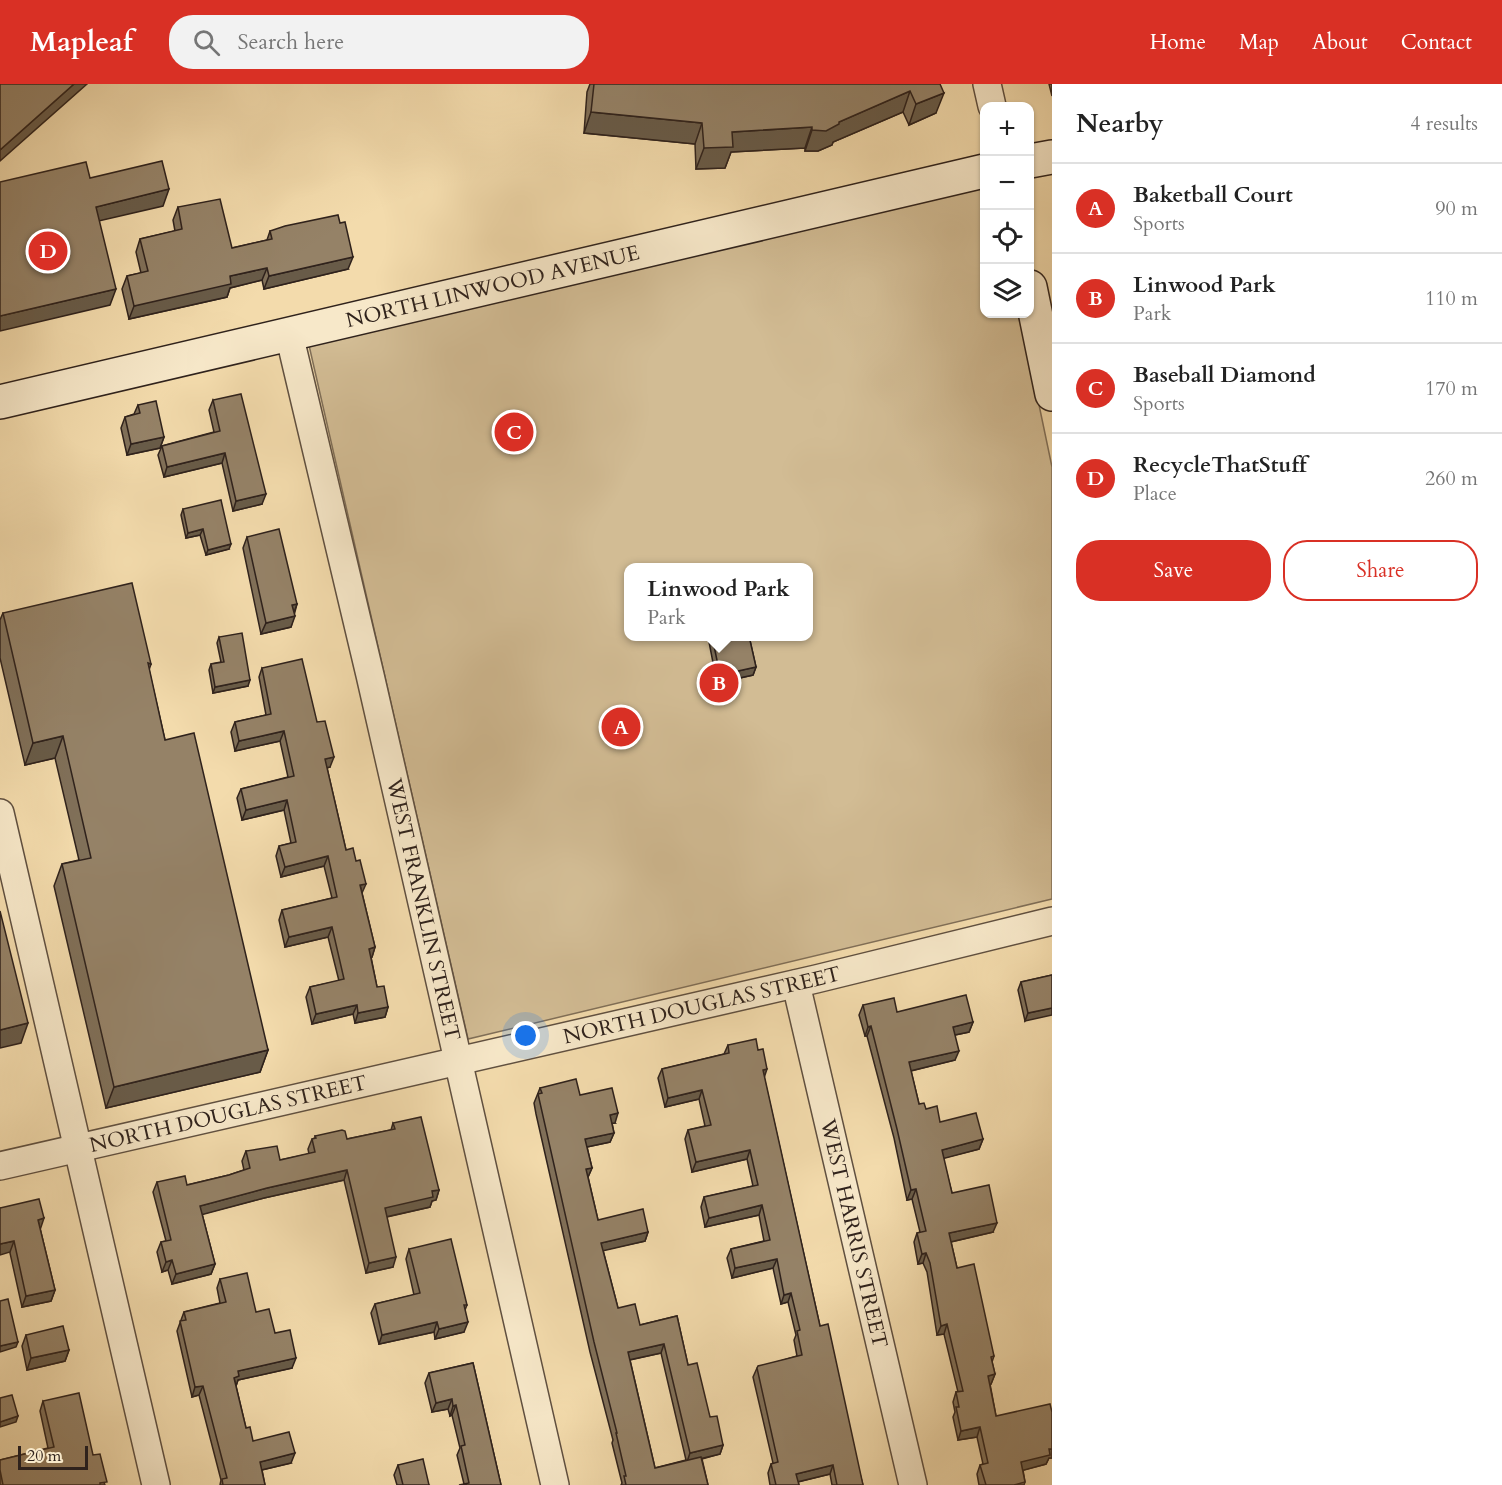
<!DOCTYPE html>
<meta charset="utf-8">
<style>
body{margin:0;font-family:Cardo,serif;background:#f2f2f2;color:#222}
.controls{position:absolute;right:18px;top:18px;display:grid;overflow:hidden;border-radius:12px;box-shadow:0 2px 4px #0004}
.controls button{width:54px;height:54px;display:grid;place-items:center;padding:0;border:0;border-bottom:2px solid #e0e0e0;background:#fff;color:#222;font:30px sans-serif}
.scale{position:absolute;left:18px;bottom:15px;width:70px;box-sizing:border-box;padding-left:6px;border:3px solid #2f221c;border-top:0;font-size:16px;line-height:21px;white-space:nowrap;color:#2f221c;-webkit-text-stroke:4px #f7e8c9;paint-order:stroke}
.you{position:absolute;left:526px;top:952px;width:21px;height:21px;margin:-15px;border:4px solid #fff;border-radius:50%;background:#1a73e8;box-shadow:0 0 0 9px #1a73e833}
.badge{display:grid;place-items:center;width:39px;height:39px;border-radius:50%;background:#d93025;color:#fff;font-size:20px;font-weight:700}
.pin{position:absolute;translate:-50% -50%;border:3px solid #fff;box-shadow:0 2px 6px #0006}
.popup{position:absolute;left:624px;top:479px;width:189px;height:78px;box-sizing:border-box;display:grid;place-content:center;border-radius:12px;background:#fff;filter:drop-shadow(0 2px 4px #0005);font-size:20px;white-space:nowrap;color:#767676}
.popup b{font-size:22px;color:#222}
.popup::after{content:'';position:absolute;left:50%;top:100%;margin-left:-12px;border:12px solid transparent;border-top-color:#fff}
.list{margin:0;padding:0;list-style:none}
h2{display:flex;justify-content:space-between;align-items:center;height:78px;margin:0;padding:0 24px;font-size:26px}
h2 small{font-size:20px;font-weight:400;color:#767676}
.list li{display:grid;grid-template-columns:39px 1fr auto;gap:18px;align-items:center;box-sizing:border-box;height:90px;padding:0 24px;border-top:2px solid #e0e0e0}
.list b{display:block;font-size:22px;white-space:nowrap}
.list p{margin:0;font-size:20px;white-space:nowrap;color:#767676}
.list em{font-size:20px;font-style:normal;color:#767676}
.actions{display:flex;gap:12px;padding:18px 24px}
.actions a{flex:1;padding:14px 0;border:2px solid #d93025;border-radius:24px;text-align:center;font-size:21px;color:#d93025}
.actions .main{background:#d93025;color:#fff}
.icon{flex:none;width:33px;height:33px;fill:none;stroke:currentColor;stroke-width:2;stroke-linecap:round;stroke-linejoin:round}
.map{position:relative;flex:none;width:1052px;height:1401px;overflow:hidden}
header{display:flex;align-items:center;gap:36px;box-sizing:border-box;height:84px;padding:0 30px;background:#d93025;color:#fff}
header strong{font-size:28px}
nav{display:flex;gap:33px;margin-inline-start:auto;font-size:21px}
.search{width:420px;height:54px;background:#f2f2f2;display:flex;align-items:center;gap:15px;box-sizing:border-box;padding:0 21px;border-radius:24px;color:#767676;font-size:22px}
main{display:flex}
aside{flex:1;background:#fff}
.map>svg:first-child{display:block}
.green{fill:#d2bc94;stroke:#806f58;stroke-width:1.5;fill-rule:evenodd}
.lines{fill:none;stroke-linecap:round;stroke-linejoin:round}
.street-casing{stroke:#605040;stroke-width:30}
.secondary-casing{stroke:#2f221c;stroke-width:36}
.street{stroke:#f7e8c9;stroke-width:27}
.secondary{stroke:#f7e8c9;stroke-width:33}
.wall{fill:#807059;stroke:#2f221c;stroke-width:1.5;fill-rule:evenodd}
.shaded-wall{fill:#685b48;stroke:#2f221c;stroke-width:1.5}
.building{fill:#958267;stroke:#2f221c;stroke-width:1.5}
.labels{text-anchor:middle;stroke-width:4.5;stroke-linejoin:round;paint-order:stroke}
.street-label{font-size:21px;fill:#2f221c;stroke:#f7e8c9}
</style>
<header>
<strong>Mapleaf</strong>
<div class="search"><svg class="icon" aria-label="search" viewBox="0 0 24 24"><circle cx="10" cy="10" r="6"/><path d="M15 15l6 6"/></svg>Search here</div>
<nav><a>Home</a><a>Map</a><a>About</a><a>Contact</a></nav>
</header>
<main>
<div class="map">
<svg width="1052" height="1401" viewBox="0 0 1052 1401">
<rect width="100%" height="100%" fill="#f3dbac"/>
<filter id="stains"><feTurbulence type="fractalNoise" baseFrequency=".00333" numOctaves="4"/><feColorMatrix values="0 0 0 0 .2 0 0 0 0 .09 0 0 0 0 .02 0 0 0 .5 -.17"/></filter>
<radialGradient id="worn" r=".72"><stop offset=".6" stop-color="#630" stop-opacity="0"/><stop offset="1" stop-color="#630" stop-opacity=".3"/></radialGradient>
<path class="green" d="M984 102V230H1020L1052 383V815L468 955 308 257ZM629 484H809V552H629Z"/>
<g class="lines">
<g class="street-casing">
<g id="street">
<polyline points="987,0 992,22"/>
<path id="s1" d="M289 250 370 591 555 1401"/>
<polyline points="0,729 156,1401"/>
<path id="s2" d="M796 900 913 1401"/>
<path id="s3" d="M0 1082 816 895 1052 837"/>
</g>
</g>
<g class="secondary-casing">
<g id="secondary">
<polyline points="1030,77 1052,73"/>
<polyline points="1030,203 1052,310"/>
<path id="s4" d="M0 318 984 87"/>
</g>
</g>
<use href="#street" class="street"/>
<use href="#secondary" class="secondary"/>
</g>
<g class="wall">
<polygon points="590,0 940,0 936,29 909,41 903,28 833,58 832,61 818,67 805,67 805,64 731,68 725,84 696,85 695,60 584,49 587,8"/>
<polygon points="1049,0 1052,0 1052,12"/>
<polygon points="178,123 232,164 267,156 270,147 348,185 264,205 262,196 230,204 227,213 129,235 122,205 127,192 141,189 136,168 140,155 175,147 173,136"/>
<polygon points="213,316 262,420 233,427 222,379 164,393 158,371 162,362 214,348 209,326"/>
<polygon points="138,321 164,353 160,364 127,371 121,344 125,333 134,330"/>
<polygon points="183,425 229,465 206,471 200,451 186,454 181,431"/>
<polygon points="247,453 297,520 291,543 261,550 243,464"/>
<polygon points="3,529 151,580 149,586 165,656 268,966 260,988 106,1024 54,802 62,780 79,776 55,674 25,681 0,574 0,536"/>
<polygon points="711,552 749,552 756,583 753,591 717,599 709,558"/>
<polygon points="219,553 248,602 213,609 209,586 211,580 221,578 217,559"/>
<polygon points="262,584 317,638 330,683 327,684 346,766 362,809 375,863 372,873 371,873 377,903 388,923 385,933 355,939 353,930 312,940 306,913 310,903 339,897 328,853 285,863 279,836 282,826 332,814 324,782 281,793 276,772 279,762 291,759 284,726 242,736 237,714 241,705 288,693 280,657 235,667 231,648 235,638 266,631 259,593"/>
<polygon points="1052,891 1025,937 1018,906 1021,898"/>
<polygon points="863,921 897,928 973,938 969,948 955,951 955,976 911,987 919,1020 940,1038 983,1055 979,1065 943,1074 952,1109 993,1148 951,1158 957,1184 994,1272 992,1278 995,1290 991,1300 990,1300 996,1332 1052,1328 1052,1374 1049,1374 1046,1380 1023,1386 1025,1398 1024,1401 979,1401 977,1390 980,1381 983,1380 977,1353 958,1356 953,1333 955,1328 953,1318 956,1308 958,1308 944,1250 937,1251 927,1188 923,1179 918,1180 914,1158 917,1149 920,1148 912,1115 907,1116 894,1054 867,952 865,952 859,931"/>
<polygon points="728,961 764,993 820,1242 863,1401 832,1401 830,1390 798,1398 799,1401 770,1401 768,1389 771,1380 773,1379 753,1293 757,1284 797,1272 794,1256 796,1251 788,1218 781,1220 773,1184 732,1194 727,1174 731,1165 764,1157 759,1131 705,1143 701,1123 704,1113 753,1102 747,1075 692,1088 685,1055 688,1046 705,1042 699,1015 665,1023 658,994 662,985 724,970"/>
<path d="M540 1004 580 1011 615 1039H612L614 1049 610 1058 587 1063 592 1084 588 1093 598 1136 648 1148 645 1157 603 1166 618 1224 640 1241 677 1232 688 1281 710 1333 723 1361 720 1370 702 1375 708 1401H621L622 1399 612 1359 613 1356 590 1268 536 1030 534 1019ZM661 1269 686 1376 655 1384 630 1276Z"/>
<polygon points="393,1039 439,1106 436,1116 432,1117 430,1123 387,1133 393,1183 366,1189 344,1096 264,1114 202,1130 215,1180 211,1190 172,1200 168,1186 162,1188 157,1168 161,1158 166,1157 153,1108 157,1098 187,1101 229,1091 244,1086 242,1077 246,1067 280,1076 309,1070 308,1065 312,1055 315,1054 315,1052 347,1055 391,1046"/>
<polygon points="0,1124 40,1144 55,1206 51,1217 22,1223"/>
<polygon points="409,1165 467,1221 465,1226 464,1248 435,1255 434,1248 379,1260 371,1229 375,1220 414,1211 406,1175"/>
<polygon points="220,1195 256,1228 275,1249 292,1284 238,1296 236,1302 246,1344 253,1357 291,1379 262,1386 265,1401 220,1401 221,1396 199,1311 192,1313 177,1247 184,1228 220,1219 217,1204"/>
<polygon points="26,1251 69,1266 65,1277 27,1286 22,1262"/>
<polygon points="473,1279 501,1401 464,1400 457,1371 460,1364 452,1331 450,1332 448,1325 432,1328 425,1299 429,1289"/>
<polygon points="43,1317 93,1371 105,1401 0,1401 0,1376 48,1364 40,1327"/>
<polygon points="398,1381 429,1401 397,1401 394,1391"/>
</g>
<g class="shaded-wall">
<polygon points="74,0 87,0 0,77 0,66"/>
<polygon points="910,7 903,28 833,58 832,61 818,67 805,67 812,46 839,38"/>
<polygon points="944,9 936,29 909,41 916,20"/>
<polygon points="591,28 702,39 695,60 584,49"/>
<polygon points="812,43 805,64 731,68 725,84 696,85 704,64 732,48"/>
<polygon points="169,105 163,122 90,139 96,123"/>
<polygon points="353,173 348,185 264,205 269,192"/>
<polygon points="267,184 262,196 230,204 227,213 129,235 134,222 230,192"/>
<polygon points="116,205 110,221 0,247 0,232"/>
<polygon points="164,353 160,364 127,371 131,360"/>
<polygon points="225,369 222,379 164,393 167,383"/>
<polygon points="266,410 262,420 233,427 236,417"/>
<polygon points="203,445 200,451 186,454 188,449"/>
<polygon points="231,460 229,465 206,471 208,466"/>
<polygon points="297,520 293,531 292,521"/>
<polygon points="295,532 291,543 261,550 266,539"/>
<polygon points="756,583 753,591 717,599 720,591"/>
<polygon points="250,596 248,602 213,609 215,603"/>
<polygon points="284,647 280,657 235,667 239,657"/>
<polygon points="63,652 55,674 25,681 33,659"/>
<polygon points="334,673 330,683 321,685 325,675"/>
<polygon points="287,716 284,726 242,736 246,726"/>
<polygon points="328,772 324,782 281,793 285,783"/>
<polygon points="366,800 362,809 360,801"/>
<polygon points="332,843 328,853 285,863 289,853"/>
<polygon points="375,863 372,873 366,874 369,865"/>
<polygon points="357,921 353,930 312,940 316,930"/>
<polygon points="388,923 385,933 355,939 358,929"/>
<polygon points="1052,924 1052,931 1025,937 1028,929"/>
<polygon points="973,938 969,948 950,952 953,943"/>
<polygon points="28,939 21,959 0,964 0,946"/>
<polygon points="871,942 867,952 865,952 868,943"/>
<polygon points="268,966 260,988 106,1024 114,1003"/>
<polygon points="959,967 955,976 906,988 909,978"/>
<polygon points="767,985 764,994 763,986"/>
<polygon points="702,1006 699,1015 665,1023 668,1014"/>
<polygon points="618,1029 615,1039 606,1040 610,1031"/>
<polygon points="614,1049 610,1058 582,1064 585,1055"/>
<polygon points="983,1055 979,1065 938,1076 942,1066"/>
<polygon points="750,1066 747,1075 692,1088 696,1078"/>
<polygon points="592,1084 588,1093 583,1094 586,1085"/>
<polygon points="347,1086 344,1096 264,1114 197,1132 200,1122 267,1104"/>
<polygon points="916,1105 912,1115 907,1116 911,1106"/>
<polygon points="439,1106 436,1116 432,1117 430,1123 381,1134 385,1124 432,1107"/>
<polygon points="762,1121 759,1131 705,1143 709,1134"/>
<polygon points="44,1134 40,1146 38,1136"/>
<polygon points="997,1139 993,1148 946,1159 949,1149"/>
<polygon points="648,1148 645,1157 598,1168 601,1159"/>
<polygon points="14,1157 10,1168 0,1171 0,1160"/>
<polygon points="926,1169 923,1179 918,1180 922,1170"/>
<polygon points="396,1173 393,1183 366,1189 369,1179"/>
<polygon points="777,1175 773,1184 732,1194 735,1184"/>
<polygon points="172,1176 168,1186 162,1188 166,1178"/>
<polygon points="215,1180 211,1190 172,1200 176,1190"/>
<polygon points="55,1206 51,1217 22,1223 26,1212"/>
<polygon points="791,1209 788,1218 781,1220 784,1211"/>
<polygon points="437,1238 434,1248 379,1260 382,1251"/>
<polygon points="468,1238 464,1248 435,1255 439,1245"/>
<polygon points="947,1240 944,1250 937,1251 941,1242"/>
<polygon points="18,1258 16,1263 0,1268 0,1262"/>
<polygon points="664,1260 661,1269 624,1277 628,1268"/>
<polygon points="69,1266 65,1277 27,1286 31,1274"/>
<polygon points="296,1274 292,1284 238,1296 236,1302 234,1294 238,1287"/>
<polygon points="995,1290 991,1300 985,1301 988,1292"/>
<polygon points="203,1302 199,1311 192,1313 195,1303"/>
<polygon points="452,1315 448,1325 432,1328 436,1319"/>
<polygon points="456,1321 452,1331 450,1332 453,1322"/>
<polygon points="18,1332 16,1338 0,1343 0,1338"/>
<polygon points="980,1343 977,1353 958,1356 961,1347"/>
<polygon points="723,1361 720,1370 687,1378 690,1369"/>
<polygon points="1049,1365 1052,1365 1052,1374 1049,1374 1046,1380 1017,1388 1021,1378"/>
<polygon points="295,1369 291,1379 257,1387 260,1378"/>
<polygon points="833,1381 830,1390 793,1399 796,1390"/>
</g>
<g class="building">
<polygon points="0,0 74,0 0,66"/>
<polygon points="594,0 940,0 944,9 916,20 910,7 839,38 839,40 826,47 812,46 812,43 732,48 733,63 704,64 702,39 591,28"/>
<polygon points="162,77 169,105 96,123 116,205 0,232 0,98 86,78 90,94"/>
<polygon points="220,115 232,164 272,155 270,147 285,142 338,131 340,139 345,138 353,173 269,192 267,184 230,192 231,200 134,222 127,192 148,187 140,155 182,145 178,123"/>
<polygon points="241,310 266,410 236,417 225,369 167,383 162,362 220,347 213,316"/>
<polygon points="156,317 164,353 131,360 125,333 140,329 138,321"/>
<polygon points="221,416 231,460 208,466 203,445 188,449 183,425"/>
<polygon points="279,445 297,520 292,521 295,532 266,539 247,453"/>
<polygon points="132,499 151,580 148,579 165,656 194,649 268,966 114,1003 62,780 91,774 63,652 33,659 3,529"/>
<polygon points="242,549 250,596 215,603 211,580 224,578 219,553"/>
<polygon points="712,552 749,552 756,583 720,591"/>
<polygon points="302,575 317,638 325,637 334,673 325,675 346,766 353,764 356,777 360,776 366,800 360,801 375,863 369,865 377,903 384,902 388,923 358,929 357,921 316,930 310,903 344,895 332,843 289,853 282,826 337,813 328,772 285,783 279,762 296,758 287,716 246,726 241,705 294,692 284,647 239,657 235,638 271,630 262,584"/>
<polygon points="0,827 28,939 0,946"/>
<polygon points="1052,891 1052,924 1028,929 1021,898"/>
<polygon points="966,911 973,938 953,943 959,967 909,978 919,1020 924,1019 926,1025 937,1022 940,1038 976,1029 983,1055 942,1066 952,1109 989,1101 997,1139 949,1149 957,1184 974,1180 994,1272 991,1273 995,1290 988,1292 996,1332 1050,1320 1052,1328 1052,1365 1049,1365 1050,1371 1021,1378 1025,1398 1014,1401 986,1401 980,1381 988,1379 980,1343 961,1347 956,1323 959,1323 956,1308 963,1307 947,1240 941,1242 930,1179 926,1169 922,1170 917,1149 926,1147 916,1105 911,1106 897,1045 871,942 868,943 863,921 894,914 897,928"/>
<polygon points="756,955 758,966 763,965 767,985 763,986 820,1242 828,1240 863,1401 837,1401 833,1381 796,1390 799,1401 776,1401 771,1380 778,1378 757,1284 758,1282 802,1271 797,1247 800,1246 791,1209 784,1211 777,1175 735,1184 731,1165 770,1156 762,1121 709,1134 704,1113 758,1101 750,1066 696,1078 688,1046 711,1041 702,1006 668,1014 662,985 729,969 728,961"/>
<polygon points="576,995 580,1011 612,1004 618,1029 610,1031 614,1049 585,1055 592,1084 586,1085 598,1136 643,1125 648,1148 601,1159 618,1224 635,1220 640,1241 677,1232 688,1281 697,1279 710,1333 717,1332 723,1361 690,1369 664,1260 628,1268 655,1384 701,1373 708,1401 626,1401 624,1392 626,1392 616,1349 617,1349 594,1258 538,1010 542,1009 540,1004"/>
<polygon points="421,1033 439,1106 432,1107 433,1113 385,1124 396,1173 369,1179 347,1086 267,1104 200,1122 215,1180 176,1190 172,1176 166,1178 161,1158 171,1156 157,1098 185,1092 187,1101 229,1091 250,1084 246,1067 277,1062 280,1076 315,1068 312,1055 316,1054 315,1052 342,1046 345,1047 347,1055 395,1045 393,1039"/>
<polygon points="39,1115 44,1134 38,1136 55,1206 26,1212 14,1157 0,1160 0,1124"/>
<polygon points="451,1155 467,1221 464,1221 468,1238 439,1245 437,1238 382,1251 375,1220 420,1209 409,1165"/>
<polygon points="247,1189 256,1228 269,1225 275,1249 290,1246 296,1274 238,1287 239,1292 234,1294 246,1344 250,1343 253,1357 289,1348 295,1369 260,1378 265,1401 223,1401 222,1395 227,1394 203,1302 195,1303 180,1237 186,1236 184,1228 226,1218 220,1195"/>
<polygon points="8,1215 18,1258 0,1262 0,1217"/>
<polygon points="63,1242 69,1266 31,1274 26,1251"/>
<polygon points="473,1279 501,1401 459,1401 469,1399 461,1362 465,1361 456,1321 453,1322 452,1315 436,1319 429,1289"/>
<polygon points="79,1309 93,1371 100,1370 107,1398 100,1399 100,1401 3,1401 0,1386 0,1376 54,1363 43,1317"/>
<polygon points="12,1311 18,1332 0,1338 0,1314"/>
<polygon points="423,1375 429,1401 403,1401 398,1381"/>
</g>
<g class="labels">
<g class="street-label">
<text dy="7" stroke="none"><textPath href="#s4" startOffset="506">NORTH LINWOOD AVENUE</textPath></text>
<text dy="7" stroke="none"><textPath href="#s1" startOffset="591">WEST FRANKLIN STREET</textPath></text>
<text dy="7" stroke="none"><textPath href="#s3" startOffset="720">NORTH DOUGLAS STREET</textPath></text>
<text dy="7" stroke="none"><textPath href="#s3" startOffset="234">NORTH DOUGLAS STREET</textPath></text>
<text dy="7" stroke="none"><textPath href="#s2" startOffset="256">WEST HARRIS STREET</textPath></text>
</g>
</g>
<rect width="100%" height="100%" filter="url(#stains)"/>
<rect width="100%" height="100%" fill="url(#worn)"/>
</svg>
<div class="controls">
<button>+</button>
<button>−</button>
<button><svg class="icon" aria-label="locate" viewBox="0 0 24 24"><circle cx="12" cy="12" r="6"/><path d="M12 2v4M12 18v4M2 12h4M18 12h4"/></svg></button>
<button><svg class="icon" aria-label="layers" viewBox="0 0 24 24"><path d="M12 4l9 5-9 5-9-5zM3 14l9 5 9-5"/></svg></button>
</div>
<div class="scale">20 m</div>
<div class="you"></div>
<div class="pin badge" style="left:621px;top:643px">A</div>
<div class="pin badge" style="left:719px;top:599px">B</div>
<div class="popup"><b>Linwood Park</b>Park</div>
<div class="pin badge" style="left:514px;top:348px">C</div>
<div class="pin badge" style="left:48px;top:167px">D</div>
</div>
<aside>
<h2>Nearby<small>4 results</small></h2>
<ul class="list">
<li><span class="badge">A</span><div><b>Baketball Court</b><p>Sports</p></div><em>90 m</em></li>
<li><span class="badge">B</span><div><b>Linwood Park</b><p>Park</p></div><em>110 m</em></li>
<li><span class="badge">C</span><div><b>Baseball Diamond</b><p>Sports</p></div><em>170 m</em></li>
<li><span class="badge">D</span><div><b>RecycleThatStuff</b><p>Place</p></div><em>260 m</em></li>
</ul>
<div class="actions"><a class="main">Save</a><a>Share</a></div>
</aside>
</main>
